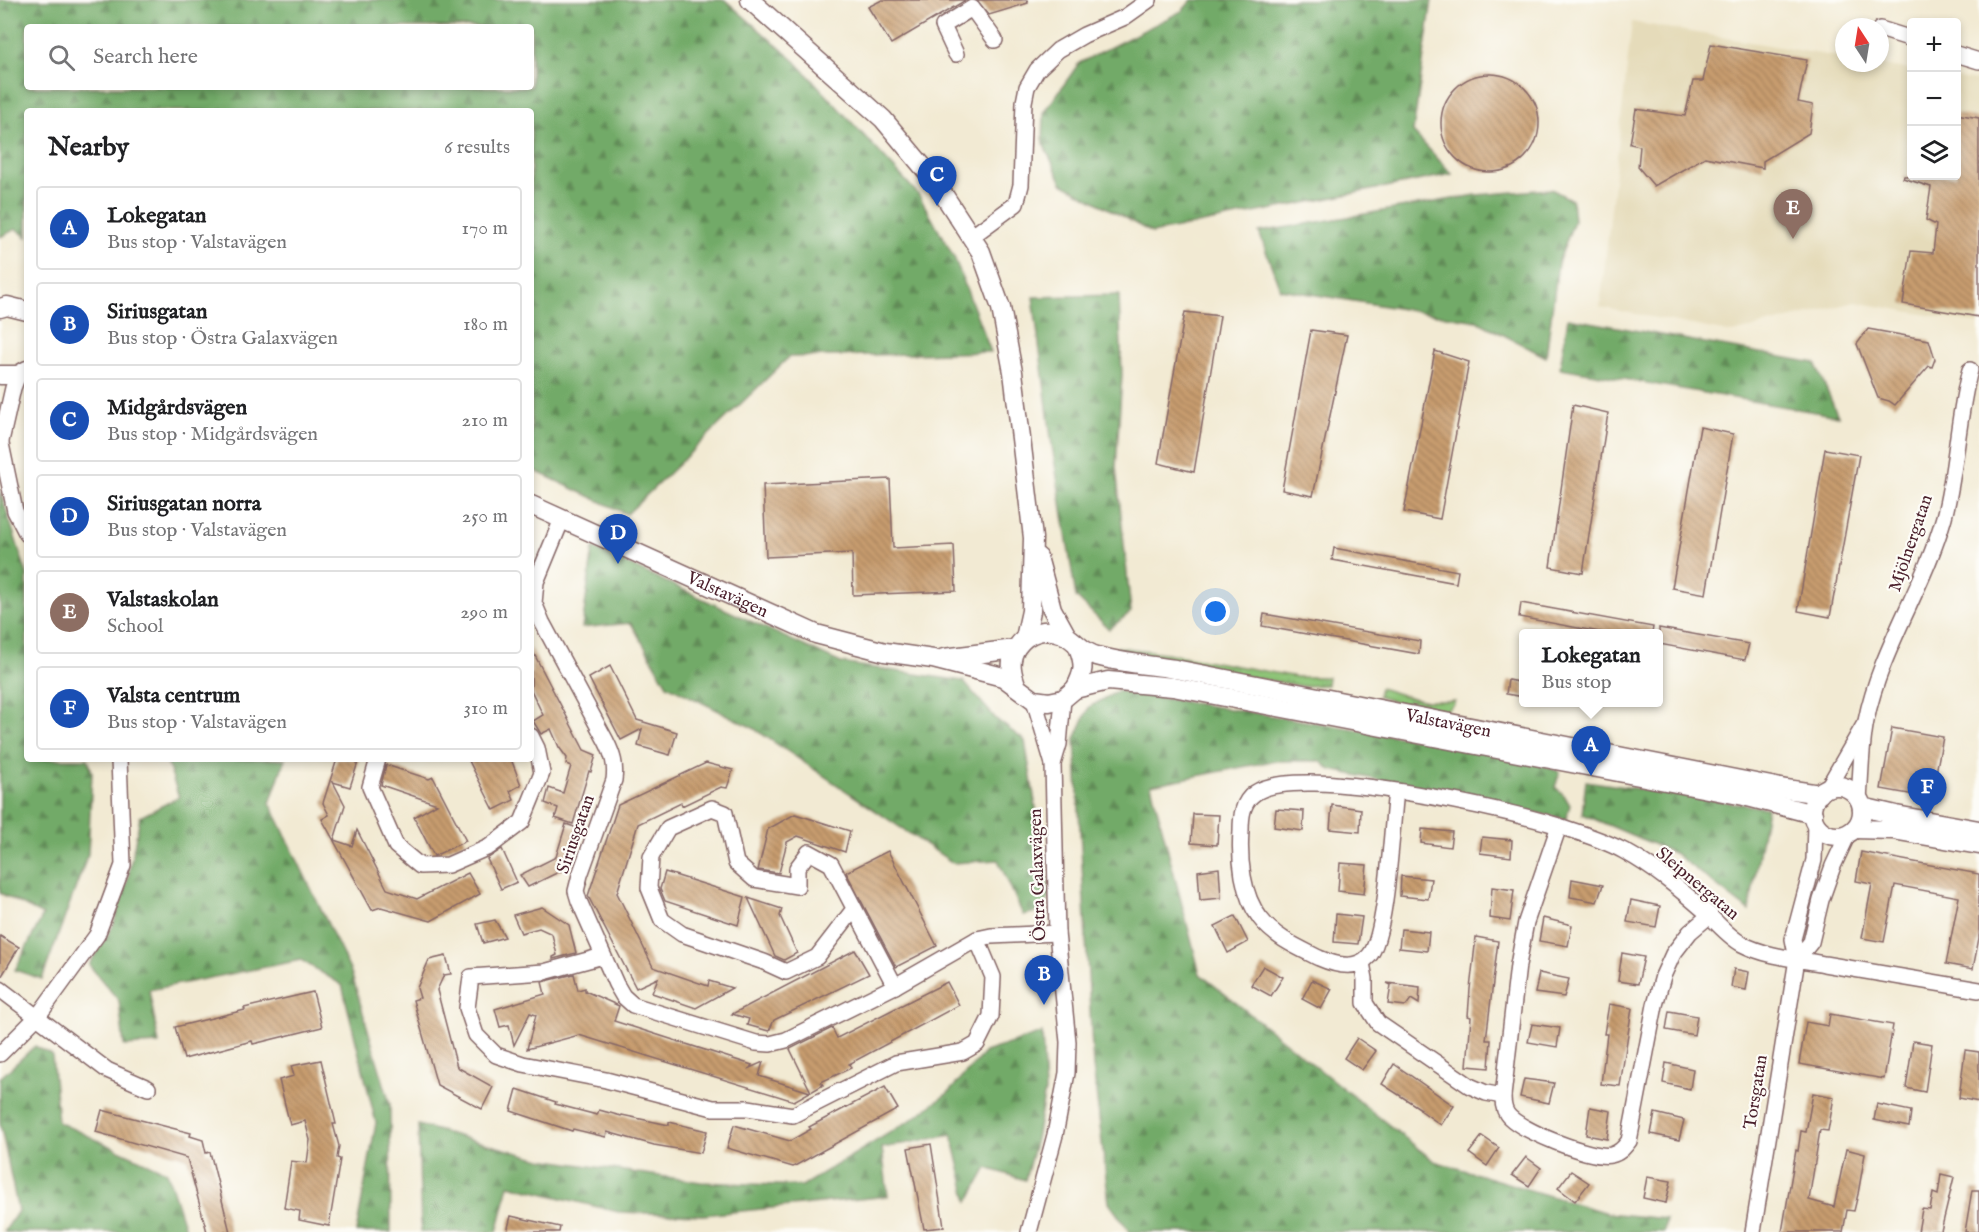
<!DOCTYPE html>
<meta charset="utf-8">
<style>
body{margin:0;font-family:"IM FELL English",serif;background:#f2f2f2;color:#202124}
.controls{position:absolute;right:18px;top:18px;display:grid;overflow:hidden;border-radius:6px;box-shadow:0 3px 9px #0003}
.controls button{width:54px;height:54px;display:grid;place-items:center;padding:0;border:0;border-bottom:2px solid #e0e0e0;background:#fff;color:#202124;font:30px sans-serif}
.compass{position:absolute;left:1835px;top:18px;width:54px;height:54px;border-radius:50%;background:#fff;box-shadow:0 3px 9px #0003;rotate:348deg}
.you{position:absolute;left:1216px;top:612px;width:21px;height:21px;margin:-15px;border:4px solid #fff;border-radius:50%;background:#1a73e8;box-shadow:0 0 0 9px #1a73e833}
.badge{display:grid;place-items:center;width:39px;height:39px;border-radius:50%;background:#7c3aed;color:#fff;font-size:20px;font-weight:700}
.pin{position:absolute;translate:-50% -50px;filter:drop-shadow(0 2px 3px #0008)}
.pin::after{content:'';position:absolute;top:32px;width:21px;height:18px;background:inherit;clip-path:polygon(0 0,100% 0,50% 100%)}
.popup{position:absolute;left:1519px;top:629px;width:144px;height:78px;box-sizing:border-box;display:grid;place-content:center;border-radius:6px;background:#fff;filter:drop-shadow(0 2px 4px #0005);font-size:20px;white-space:nowrap;color:#757577}
.popup b{font-size:22px;color:#202124}
.popup::after{content:'';position:absolute;left:50%;top:100%;margin-left:-12px;border:12px solid transparent;border-top-color:#fff}
.list{margin:0;padding:0;list-style:none}
h2{display:flex;justify-content:space-between;align-items:center;height:78px;margin:0;padding:0 24px;font-size:26px}
h2 small{font-size:20px;font-weight:400;color:#757577}
.list li{display:grid;grid-template-columns:39px 1fr auto;gap:18px;align-items:center;box-sizing:border-box;height:84px;margin:0 12px 12px;padding:0 12px;border:2px solid #e0e0e0;border-radius:6px}
.list b{display:block;font-size:22px;white-space:nowrap}
.list p{margin:0;font-size:20px;white-space:nowrap;color:#757577}
.list em{font-size:20px;font-style:normal;color:#757577}
.icon{flex:none;width:33px;height:33px;fill:none;stroke:currentColor;stroke-width:2;stroke-linecap:round;stroke-linejoin:round}
.map{position:relative;flex:none;width:1979px;height:1232px;overflow:hidden}
.search{position:absolute;background:#fff;box-shadow:0 3px 9px #0003;left:24px;top:24px;width:510px;height:66px;display:flex;align-items:center;gap:15px;box-sizing:border-box;padding:0 21px;border-radius:6px;color:#757577;font-size:22px}
.panel{position:absolute;background:#fff;box-shadow:0 3px 9px #0003;left:24px;top:108px;width:510px;height:654px;border-radius:6px}
.map>svg:first-child{display:block}
.built{fill:#e5dbba}
.grass{fill:url(#grass-tufts);stroke:#6c7251;stroke-width:1.5}
.forest{fill:url(#forest-firs);stroke:#5e644a;stroke-width:1.5;fill-rule:evenodd}
.building{fill:url(#building-back-hatch)}
.lines{fill:none;stroke-linecap:round;stroke-linejoin:round}
.minor-casing{stroke:#856666;stroke-width:18}
.tertiary-casing{stroke:#856666;stroke-width:21}
.minor{stroke:#fff;stroke-width:15}
.tertiary{stroke:#fff;stroke-width:18}
.labels{text-anchor:middle;stroke-width:4.5;stroke-linejoin:round;paint-order:stroke}
.street-label{font-size:18px;fill:#4a1f2b;stroke:#fdfcf7}
</style>
<div class="map">
<svg width="1979" height="1232" viewBox="0 0 1979 1232">
<defs>
<pattern id="grass-tufts" width="24" height="20" patternUnits="userSpaceOnUse" patternTransform="scale(1.5)"><rect width="24" height="20" fill="#8dc477"/><path d="M3 7l-1-3M5 7V3M7 7l1-3M15 17l-1-3M17 17v-4M19 17l1-3" fill="none" stroke="#759f62"/></pattern>
<pattern id="forest-firs" width="22" height="20" patternUnits="userSpaceOnUse" patternTransform="scale(1.5)"><rect width="22" height="20" fill="#72aa68"/><path d="M5 1l3.5 6h-7zM16 11l3.5 6h-7z" fill="#608a56"/></pattern>
<pattern id="building-back-hatch" width="6" height="6" patternUnits="userSpaceOnUse" patternTransform="scale(1.5)"><rect width="6" height="6" fill="#c79c6e"/><path d="M-1 5l2 2M0 0l6 6M5-1l2 2" fill="none" stroke="#a47f5b"/></pattern>
</defs>
<rect width="100%" height="100%" fill="#fdfcf7"/>
<filter id="ink" filterUnits="userSpaceOnUse"><feTurbulence type="fractalNoise" baseFrequency=".0167" numOctaves="2"/><feDisplacementMap in="SourceGraphic" scale="12" xChannelSelector="R" yChannelSelector="G"/><feConvolveMatrix kernelMatrix="1 2 1 2 8 2 1 2 1" color-interpolation-filters="sRGB"/></filter>
<filter id="wash" filterUnits="userSpaceOnUse"><feTurbulence type="fractalNoise" baseFrequency=".008" numOctaves="4" result="noise"/><feDisplacementMap in="SourceGraphic" scale="24" xChannelSelector="R" yChannelSelector="G"/><feGaussianBlur stdDeviation="1.35" result="paint"/><feColorMatrix in="noise" values="0 0 0 0 0 0 0 0 0 0 0 0 0 0 0 0 0 1.4 0 .05"/><feComposite in="paint" operator="in"/></filter>
<g filter="url(#wash)">
<rect width="100%" height="100%" fill="#f2ead3"/>
<polygon class="built" points="1632,22 1844,58 1844,63 1872,63 1911,70 1912,176 1956,176 1957,78 1979,81 1979,324 1855,302 1733,333 1600,307"/>
<g class="grass">
<polygon points="1117,647 1166,653 1297,677 1328,677 1327,685 1302,686 1112,654"/>
<path d="M1380 688 1412 698 1427 701H1455C1439 729 1400 702 1378 696Z"/>
</g>
<g class="forest">
<path d="M0 0H725L795 61 918 194 954 257 991 352 789 357 627 514 531 469V111H27V237L16 229 0 237ZM27 27H531V87H27Z"/>
<polygon points="1192,0 1432,0 1413,132 1452,174 1152,233 1062,183 1043,143 1044,113 1079,63 1182,11"/>
<polygon points="1551,189 1572,200 1574,221 1558,263 1546,357 1477,321 1280,289 1259,232 1476,195"/>
<polygon points="1119,295 1122,375 1116,467 1131,612 1109,629 1076,597 1052,446 1033,297"/>
<polygon points="1568,318 1815,363 1838,416 1560,368"/>
<polygon points="0,491 27,574 27,759 88,759 92,772 88,854 42,979 15,970 43,915 0,893"/>
<polygon points="593,548 841,663 963,681 996,719 1025,741 1050,893 1042,911 1023,915 998,860 953,863 753,728 667,685 631,623 582,628"/>
<polygon points="1118,691 1516,755 1560,772 1555,787 1564,795 1570,805 1566,819 1331,770 1320,761 1273,761 1151,785 1200,974 1434,1161 1607,1213 1666,1219 1664,1232 1130,1232 1109,1203 1093,1066 1075,739 1089,707"/>
<polygon points="166,759 285,759 270,803 351,972 390,1104 391,1232 356,1232 376,1123 342,985 301,960 149,990 159,1044 124,1046 119,1001 89,965 113,926 127,882 140,817 179,797"/>
<polygon points="1586,781 1767,808 1749,911 1674,853 1582,814"/>
<polygon points="1042,1033 1045,1091 1036,1139 1025,1180 987,1168 968,1202 952,1135 882,1148 888,1196 703,1215 618,1212 509,1185 497,1232 421,1232 418,1125 541,1159 701,1182 802,1186 914,1118 948,1093 985,1052"/>
<polygon points="35,1046 52,1055 58,1122 167,1172 186,1232 4,1232 18,1211 0,1123 0,1078"/>
</g>
<g id="blocks">
<g class="building">
<polygon points="882,0 966,0 891,44 868,7"/>
<polygon points="977,0 1027,0 1028,3 989,15"/>
<polygon points="1711,44 1807,60 1798,102 1813,105 1809,133 1763,161 1763,168 1705,157 1654,186 1638,167 1640,146 1630,144 1636,109 1685,116 1693,81 1703,81"/>
<circle cx="1490" cy="123" r="49"/>
<polygon points="1956,114 1979,118 1979,317 1903,304 1911,251 1933,253 1936,225 1926,220 1931,187 1903,178 1904,176 1956,176"/>
<polygon points="1185,312 1220,316 1194,472 1158,463"/>
<polygon points="1868,329 1929,340 1935,359 1932,367 1929,366 1895,405 1889,401 1878,398 1857,344"/>
<polygon points="1311,330 1347,335 1313,496 1282,490"/>
<polygon points="1435,351 1469,362 1440,519 1404,512"/>
<polygon points="1573,405 1608,413 1583,573 1550,567"/>
<polygon points="1700,427 1733,434 1706,594 1672,588"/>
<polygon points="1825,449 1859,455 1830,617 1798,611"/>
<polygon points="890,479 893,548 954,545 956,591 853,595 852,553 766,557 763,485"/>
<polygon points="1334,548 1458,571 1456,583 1332,560"/>
<polygon points="1521,603 1653,627 1652,633 1605,633 1519,617"/>
<polygon points="1264,614 1420,641 1419,654 1262,626"/>
<polygon points="1659,628 1749,644 1745,660 1659,644"/>
<polygon points="531,648 584,750 596,755 591,772 589,771 573,824 555,818 558,808 545,803 549,788 563,793 571,766 566,764 567,758 559,747 551,729 541,734 533,721 543,715 531,690"/>
<polygon points="610,666 637,720 677,732 670,755 638,746 642,729 621,740 589,678"/>
<polygon points="1508,680 1524,683 1524,697 1506,694"/>
<polygon points="1892,728 1943,737 1931,798 1881,789"/>
<polygon points="337,759 359,759 350,787 333,782 345,805 334,840 352,846 357,830 387,889 417,899 468,873 480,894 431,921 381,907 372,910 322,819 329,815 323,803"/>
<polygon points="468,759 511,759 521,785 510,791 514,800 494,810"/>
<polygon points="706,763 733,770 727,788 721,787 682,806 681,803 638,824 617,893 653,967 708,986 709,981 732,988 696,1008 652,993 658,978 636,988 588,896 618,805"/>
<polygon points="386,765 429,779 433,777 466,841 434,856 414,817 437,804 381,785"/>
<polygon points="1332,805 1361,809 1360,832 1330,829"/>
<polygon points="1276,809 1304,811 1303,831 1274,827"/>
<polygon points="795,814 850,831 845,852 798,836 787,842 779,873 758,870 768,829"/>
<polygon points="1193,814 1219,815 1217,845 1191,843"/>
<polygon points="566,824 580,829 569,867 528,887 520,875 556,857"/>
<polygon points="1422,829 1452,832 1450,847 1421,843"/>
<polygon points="1482,837 1512,840 1511,857 1480,853"/>
<polygon points="502,849 517,882 501,889 487,859"/>
<polygon points="888,851 937,946 896,967 846,872"/>
<polygon points="1861,852 1979,874 1979,938 1973,969 1946,964 1959,897 1895,885 1884,942 1862,938 1872,884 1856,881"/>
<polygon points="1340,863 1367,865 1364,894 1338,891"/>
<polygon points="1219,868 1221,898 1200,900 1198,871"/>
<polygon points="665,872 745,897 738,925 665,901 660,889"/>
<polygon points="1401,876 1431,879 1428,899 1400,896"/>
<polygon points="1572,879 1603,885 1597,902 1570,897"/>
<polygon points="1492,887 1514,890 1510,921 1490,918"/>
<polygon points="748,898 782,909 780,916 797,953 784,960 775,956"/>
<polygon points="1631,900 1660,906 1656,927 1627,922"/>
<polygon points="542,907 569,925 576,953 553,959 553,957 557,955 552,934 539,928 521,933 513,915"/>
<polygon points="1336,914 1362,917 1358,944 1334,942"/>
<polygon points="1235,916 1248,942 1228,953 1215,926"/>
<polygon points="1543,918 1572,925 1568,946 1539,941"/>
<polygon points="495,920 505,937 483,943 477,924"/>
<polygon points="1401,929 1429,932 1427,951 1399,948"/>
<polygon points="0,936 19,947 0,979"/>
<polygon points="1476,937 1498,941 1486,1040 1491,1040 1489,1068 1467,1066 1471,1017 1468,1016 1470,989"/>
<polygon points="855,950 869,974 774,1020 769,1031 747,1025 749,1019 732,1014"/>
<polygon points="1622,953 1644,957 1638,984 1618,981"/>
<polygon points="446,956 451,974 444,975 437,990 457,1067 493,1087 482,1109 437,1085 413,1000 420,998 417,988 429,960"/>
<polygon points="1263,966 1283,977 1271,996 1251,985"/>
<polygon points="1734,969 1749,972 1746,990 1731,987"/>
<polygon points="1539,973 1569,979 1564,997 1535,993"/>
<polygon points="574,974 578,990 585,988 585,991 619,1006 614,1021 752,1065 750,1068 763,1062 759,1076 810,1092 794,1101 579,1035 527,1049 536,1015 530,1013 514,1045 509,1025 500,1027 495,1009 545,994 542,982"/>
<polygon points="1312,980 1332,989 1321,1009 1302,999"/>
<polygon points="947,982 959,1005 849,1064 851,1068 821,1082 823,1085 811,1092 790,1049 832,1028 837,1038"/>
<polygon points="1387,983 1420,987 1419,1004 1411,999 1406,1006 1388,1004 1391,985"/>
<polygon points="313,992 322,1027 253,1044 252,1041 184,1059 175,1027 245,1010 244,1008"/>
<polygon points="1609,1004 1632,1008 1620,1086 1601,1084 1607,1034 1604,1034"/>
<polygon points="1669,1011 1697,1016 1694,1035 1666,1030"/>
<polygon points="1830,1014 1893,1025 1884,1079 1799,1064 1806,1022 1828,1026"/>
<polygon points="1532,1024 1560,1028 1557,1047 1528,1042"/>
<polygon points="1357,1038 1376,1051 1362,1070 1344,1058"/>
<polygon points="1913,1041 1932,1044 1925,1092 1906,1088"/>
<polygon points="1965,1050 1979,1052 1979,1102 1959,1098"/>
<polygon points="321,1060 336,1124 333,1124 339,1146 337,1158 340,1159 329,1226 299,1220 300,1211 284,1208 291,1161 307,1163 310,1140 305,1121 290,1125 279,1080 294,1076 291,1066"/>
<polygon points="1666,1063 1693,1069 1690,1089 1663,1083"/>
<polygon points="1394,1064 1454,1106 1441,1125 1420,1110 1421,1109 1382,1084"/>
<polygon points="1524,1079 1554,1083 1549,1103 1520,1097"/>
<polygon points="885,1087 898,1109 793,1167 727,1148 734,1125 790,1141 811,1129 809,1127"/>
<polygon points="517,1089 556,1102 555,1104 597,1115 599,1110 621,1116 622,1115 669,1125 669,1122 707,1131 701,1153 654,1145 607,1132 606,1137 573,1129 572,1131 511,1111"/>
<polygon points="1813,1093 1834,1097 1828,1131 1820,1130 1809,1200 1834,1207 1846,1149 1865,1154 1858,1194 1854,1211 1847,1210 1843,1232 1782,1232 1796,1150 1798,1151 1801,1131 1806,1132"/>
<polygon points="1877,1104 1911,1111 1909,1127 1874,1120"/>
<polygon points="1590,1107 1611,1111 1607,1139 1586,1135"/>
<polygon points="102,1110 191,1133 190,1136 203,1140 206,1153 210,1152 230,1232 207,1232 187,1158 96,1132"/>
<polygon points="1655,1113 1684,1120 1679,1140 1651,1134"/>
<polygon points="1482,1136 1499,1148 1487,1166 1469,1153"/>
<polygon points="931,1144 944,1227 924,1229 908,1148"/>
<polygon points="1526,1157 1541,1168 1529,1186 1512,1175"/>
<polygon points="1571,1171 1589,1183 1575,1201 1558,1188"/>
<polygon points="1941,1174 1954,1177 1941,1231 1918,1232 1922,1209 1930,1210 1933,1193 1938,1195"/>
<polygon points="1647,1177 1671,1181 1666,1203 1643,1198"/>
<polygon points="1972,1190 1979,1190 1979,1232 1965,1232"/>
<polygon points="511,1216 560,1227 559,1232 507,1232"/>
</g>
</g>
</g>
<g filter="url(#ink)">
<use href="#blocks" fill-opacity="0" stroke="#856666" stroke-width="1.5"/>
<g class="lines">
<g class="minor-casing">
<g id="minor">
<polyline points="1880,29 1912,39"/>
<polyline points="956,54 943,26 972,8 995,40"/>
<polyline points="1956,54 1979,61"/>
<polyline points="971,237 1016,204 1021,185 1024,102 1027,87 1037,70 1058,50 1084,35 1125,17 1149,0"/>
<polyline points="0,439 15,511 27,534"/>
<polyline points="1,441 13,388 18,375"/>
<path d="M562 519 536 582 534 603 542 622 606 741C613 755 616 765 614 780L580 875 576 891 579 901 616 984 623 996 633 1005 756 1043 770 1044 786 1040 895 986 977 939 991 936 1057 933"/>
<polyline points="1034,700 1053,764"/>
<polyline points="378,759 370,787 396,846 420,866 448,865 489,847 522,822 542,773 537,748 531,736"/>
<polyline points="1827,789 1864,725"/>
<path d="M1396 791C1392 822 1387 937 1369 956 1356 971 1335 965 1319 958 1297 947 1274 937 1260 918 1242 895 1239 859 1241 831 1241 817 1242 802 1255 793 1298 762 1515 811 1568 829 1587 835 1607 842 1624 851 1655 868 1680 889 1706 912 1717 923 1729 937 1742 944 1767 957 1798 959 1824 964 1876 973 1927 981 1979 990"/>
<path d="M1859 799C1861 774 1861 745 1866 721 1880 650 1924 588 1944 517 1957 469 1957 418 1970 370"/>
<path d="M1559 826 1526 922 1518 965 1503 1096C1503 1102 1503 1108 1507 1114 1518 1130 1592 1159 1611 1155 1620 1153 1624 1147 1629 1141L1655 1005 1663 976 1673 954 1690 932 1710 915"/>
<polyline points="854,909 817,957 786,972 764,962 682,934 662,920 649,888 651,857 668,828 712,808 725,813 736,863 754,879 797,886 797,868 809,852 831,864 895,986"/>
<polyline points="603,956 544,972 471,977 467,1008 476,1035 496,1055 523,1064 606,1080 713,1108 748,1108 793,1115 896,1063 963,1052 977,1044 991,1016 993,977 977,939"/>
<polyline points="1797,959 1811,942 1821,900 1833,866 1848,834"/>
<polyline points="1362,963 1365,979 1365,1003 1378,1023 1470,1086 1486,1093 1503,1096"/>
<polyline points="0,989 107,1070 148,1088"/>
<polyline points="0,1054 38,1016 97,935 123,865 119,759"/>
<polyline points="1029,1232 1055,1135 1067,1073 1068,1042 1057,933 1053,764 1059,744 1063,699"/>
<polyline points="1753,1232 1797,959 1793,939 1814,860 1815,823"/>
</g>
</g>
<g class="tertiary-casing">
<g id="tertiary">
<polyline points="750,0 883,119 934,180 981,252 1001,308 1013,372 1033,538 1031,611 1025,638"/>
<polyline points="0,308 7,306 27,311"/>
<polyline points="0,375 18,375 27,370"/>
<path id="s1" d="M531 505 816 634 885 652 933 659 1003 677 1034 700 1049 702 1063 699 1075 689 1108 681 1173 687 1744 796 1813 814"/>
<polyline points="1038,557 1052,609 1067,636"/>
<polyline points="944,658 1015,649"/>
<path id="s2" d="M1017 687C1012 674 1008 660 1017 647 1028 631 1049 626 1066 636 1077 642 1082 652 1097 656 1122 663 1150 665 1175 669L1786 789 1820 794"/>
<path d="M1075 689C1084 672 1085 665 1078 647"/>
<circle cx="1837" cy="811" r="25"/>
<polyline points="1862,807 1896,815 1979,830"/>
<polyline points="1855,829 1893,830 1979,845"/>
</g>
</g>
<use href="#minor" class="minor"/>
<use href="#tertiary" class="tertiary"/>
</g>
</g>
<g class="labels">
<g class="street-label">
<text transform="translate(1910 543) rotate(-71)" y="6">Mjölnergatan</text>
<text dy="6" stroke="none"><textPath href="#s1" startOffset="216">Valstavägen</textPath></text>
<text dy="6" stroke="none"><textPath href="#s2" startOffset="492">Valstavägen</textPath></text>
<text transform="translate(575 834) rotate(-71)" y="6">Siriusgatan</text>
<text transform="translate(1037 875) rotate(-92)" y="6">Östra Galaxvägen</text>
<text transform="translate(1698 883) rotate(40)" y="6">Sleipnergatan</text>
<text transform="translate(1755 1092) rotate(-81)" y="6">Torsgatan</text>
</g>
</g>
</svg>
<div class="controls">
<button>+</button>
<button>−</button>
<button><svg class="icon" aria-label="layers" viewBox="0 0 24 24"><path d="M12 4l9 5-9 5-9-5zM3 14l9 5 9-5"/></svg></button>
</div>
<svg class="compass" viewBox="-18 -18 36 36"><path d="M0-13l5 13h-10z" fill="#e53935"/><path d="M0 13l5-13h-10z" fill="#757577"/></svg>
<div class="you"></div>
<div class="pin badge" style="left:1591px;top:776px;background:#1a4fb4">A</div>
<div class="popup"><b>Lokegatan</b>Bus stop</div>
<div class="pin badge" style="left:1044px;top:1005px;background:#1a4fb4">B</div>
<div class="pin badge" style="left:937px;top:206px;background:#1a4fb4">C</div>
<div class="pin badge" style="left:618px;top:564px;background:#1a4fb4">D</div>
<div class="pin badge" style="left:1793px;top:239px;background:#8d6e63">E</div>
<div class="pin badge" style="left:1927px;top:818px;background:#1a4fb4">F</div>
<div class="search"><svg class="icon" aria-label="search" viewBox="0 0 24 24"><circle cx="10" cy="10" r="6"/><path d="M15 15l6 6"/></svg>Search here</div>
<section class="panel">
<h2>Nearby<small>6 results</small></h2>
<ul class="list">
<li><span class="badge" style="background:#1a4fb4">A</span><div><b>Lokegatan</b><p>Bus stop · Valstavägen</p></div><em>170 m</em></li>
<li><span class="badge" style="background:#1a4fb4">B</span><div><b>Siriusgatan</b><p>Bus stop · Östra Galaxvägen</p></div><em>180 m</em></li>
<li><span class="badge" style="background:#1a4fb4">C</span><div><b>Midgårdsvägen</b><p>Bus stop · Midgårdsvägen</p></div><em>210 m</em></li>
<li><span class="badge" style="background:#1a4fb4">D</span><div><b>Siriusgatan norra</b><p>Bus stop · Valstavägen</p></div><em>250 m</em></li>
<li><span class="badge" style="background:#8d6e63">E</span><div><b>Valstaskolan</b><p>School</p></div><em>290 m</em></li>
<li><span class="badge" style="background:#1a4fb4">F</span><div><b>Valsta centrum</b><p>Bus stop · Valstavägen</p></div><em>310 m</em></li>
</ul>
</section>
</div>
